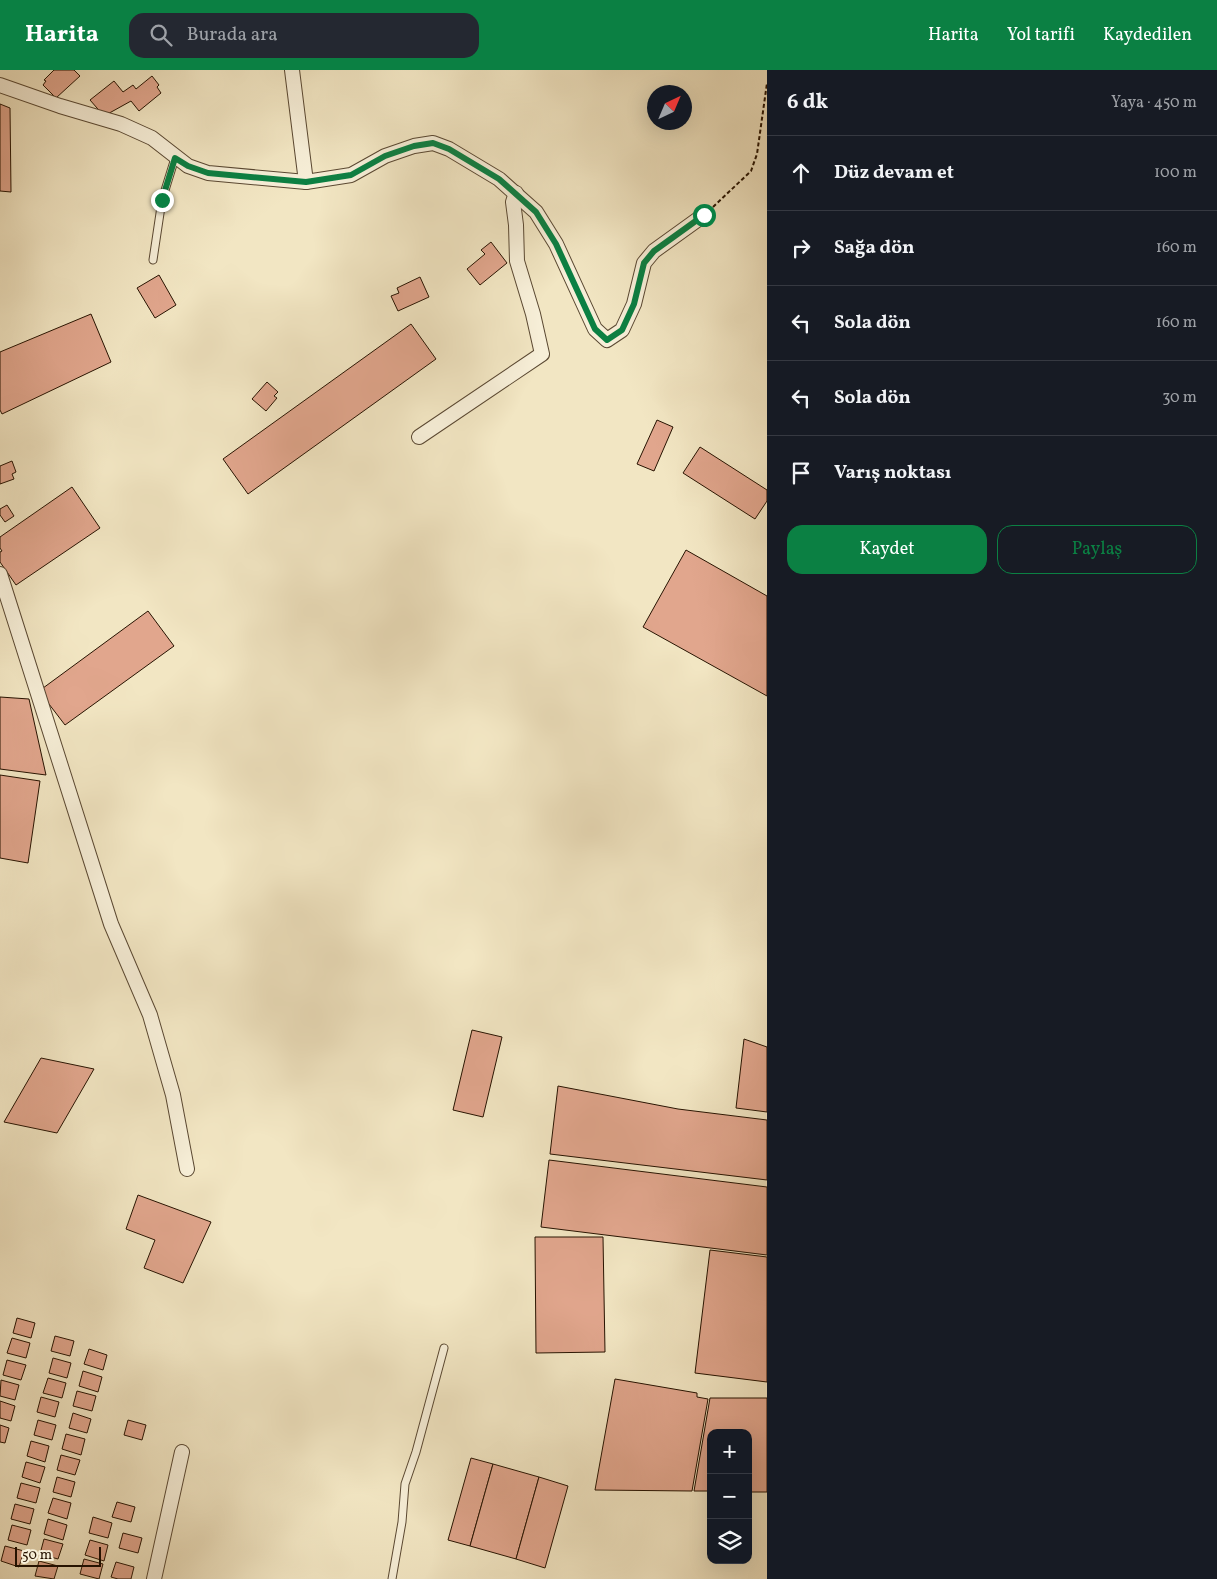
<!DOCTYPE html>
<html lang="tr">
<meta charset="utf-8">
<style>
body{margin:0;font-family:Vollkorn,serif;background:#242831;color:#f1f3f6}
.controls{position:absolute;right:15px;bottom:15px;display:grid;overflow:hidden;border-radius:10px;box-shadow:0 5px 20px #0002}
.controls button{width:45px;height:45px;display:grid;place-items:center;padding:0;border:0;border-bottom:1px solid #363941;background:#171b24;color:#f1f3f6;font:25px sans-serif}
.compass{position:absolute;left:647px;top:15px;width:45px;height:45px;border-radius:50%;background:#171b24;box-shadow:0 5px 20px #0002;rotate:44deg}
.scale{position:absolute;left:15px;bottom:12px;width:86px;box-sizing:border-box;padding-left:5px;border:2px solid #271301;border-top:0;font-size:14px;line-height:18px;white-space:nowrap;color:#271301;-webkit-text-stroke:4px #f7efd8;paint-order:stroke}
.stop{position:absolute;width:15px;height:15px;margin:-11px;border:4px solid #0b8043;border-radius:50%;background:#fff}
.stop.end{background:#0b8043;border-color:#fff;box-shadow:0 1px 5px #0008}
.list{margin:0;padding:0;list-style:none}
h2{display:flex;justify-content:space-between;align-items:center;height:65px;margin:0;padding:0 20px;font-size:21px}
h2 small{font-size:16px;font-weight:400;color:#9ea1a6}
.list li{display:grid;grid-template-columns:32px 1fr auto;gap:15px;align-items:center;box-sizing:border-box;height:75px;padding:0 20px;border-top:1px solid #363941}
.list b{display:block;font-size:19px;white-space:nowrap}
.list em{font-size:16px;font-style:normal;color:#9ea1a6}
.actions{display:flex;gap:10px;padding:15px 20px}
.actions a{flex:1;padding:11px 0;border:1px solid #0b8043;border-radius:15px;text-align:center;font-size:18px;color:#0b8043}
.actions .main{background:#0b8043;color:#fff}
.icon{flex:none;width:28px;height:28px;fill:none;stroke:currentColor;stroke-width:2;stroke-linecap:round;stroke-linejoin:round}
.map{position:relative;flex:none;width:767px;height:1509px;overflow:hidden}
header{display:flex;align-items:center;gap:30px;box-sizing:border-box;height:70px;padding:0 25px;background:#0b8043;color:#fff}
header strong{font-size:24px}
nav{display:flex;gap:28px;margin-inline-start:auto;font-size:18px}
.search{width:350px;height:45px;background:#242831;display:flex;align-items:center;gap:12px;box-sizing:border-box;padding:0 18px;border-radius:15px;color:#9ea1a6;font-size:19px}
main{display:flex}
aside{flex:1;background:#171b24}
.map>svg:first-child{display:block}
.building{fill:#e1a68d;stroke:#271301}
.lines{fill:none;stroke-linecap:round;stroke-linejoin:round}
.lane-casing{stroke:#5a4832;stroke-width:9}
.street-casing{stroke:#5a4832;stroke-width:16}
.path{stroke:#271301;stroke-width:2;stroke-dasharray:4 2.5;stroke-linecap:butt}
.lane{stroke:#f7efd8;stroke-width:7}
.street{stroke:#f7efd8;stroke-width:14}
.route{stroke:#0b8043;stroke-width:6}
</style>
<header>
<strong>Harita</strong>
<div class="search"><svg class="icon" aria-label="search" viewBox="0 0 24 24"><circle cx="10" cy="10" r="6"/><path d="M15 15l6 6"/></svg>Burada ara</div>
<nav><a>Harita</a><a>Yol tarifi</a><a>Kaydedilen</a></nav>
</header>
<main>
<div class="map">
<svg width="767" height="1509" viewBox="0 0 767 1509">
<rect width="100%" height="100%" fill="#f2e6c3"/>
<filter id="stains"><feTurbulence type="fractalNoise" baseFrequency=".004" numOctaves="4"/><feColorMatrix values="0 0 0 0 .2 0 0 0 0 .09 0 0 0 0 .02 0 0 0 .5 -.17"/></filter>
<radialGradient id="worn" r=".72"><stop offset=".6" stop-color="#630" stop-opacity="0"/><stop offset="1" stop-color="#630" stop-opacity=".3"/></radialGradient>
<g class="building">
<polygon points="54,0 74,0 80,6 56,28 43,15 46,11 44,10"/>
<polygon points="152,6 159,15 157,17 161,23 139,41 131,31 104,46 90,30 114,11 123,22 133,15 136,19"/>
<polygon points="0,34 10,38 11,122 0,121"/>
<polygon points="491,172 507,193 480,215 467,199 485,184 481,180"/>
<polygon points="159,205 176,235 155,248 137,218"/>
<polygon points="420,207 429,227 398,241 391,226 399,223 397,218"/>
<polygon points="91,244 111,292 2,344 0,340 0,282"/>
<polygon points="411,254 436,289 248,424 223,389"/>
<polygon points="267,312 278,322 274,326 277,328 266,341 252,329"/>
<polygon points="657,350 673,357 654,401 637,394"/>
<polygon points="700,377 767,420 767,431 755,449 683,403"/>
<polygon points="12,391 16,402 12,404 14,409 0,414 0,396"/>
<polygon points="72,417 100,458 16,515 0,492 0,482 2,481 0,478 0,467"/>
<polygon points="7,435 14,446 5,452 0,445 0,439"/>
<polygon points="686,480 767,526 767,626 643,557"/>
<polygon points="148,541 174,576 65,655 39,621"/>
<polygon points="0,627 29,629 46,705 0,699"/>
<polygon points="0,705 40,711 28,793 0,788"/>
<polygon points="472,960 502,967 483,1047 453,1040"/>
<polygon points="744,969 767,977 767,1042 736,1038"/>
<polygon points="41,988 94,999 57,1063 4,1052"/>
<polygon points="558,1016 678,1039 767,1050 767,1110 550,1084"/>
<polygon points="549,1090 767,1117 767,1185 541,1157"/>
<polygon points="138,1125 211,1152 183,1213 144,1198 155,1170 126,1159"/>
<polygon points="535,1167 603,1167 605,1282 536,1283"/>
<polygon points="710,1180 767,1187 767,1312 695,1303"/>
<polygon points="17,1248 35,1253 31,1268 13,1263"/>
<polygon points="55,1266 74,1271 70,1286 51,1281"/>
<polygon points="12,1268 30,1273 26,1288 7,1283"/>
<polygon points="89,1279 107,1285 103,1300 84,1294"/>
<polygon points="53,1288 71,1293 67,1308 49,1303"/>
<polygon points="7,1290 26,1295 21,1310 3,1305"/>
<polygon points="83,1301 102,1307 98,1322 79,1316"/>
<polygon points="48,1308 66,1313 62,1328 43,1323"/>
<polygon points="615,1309 697,1323 697,1327 708,1329 692,1421 595,1420"/>
<polygon points="1,1310 19,1315 15,1330 0,1326"/>
<polygon points="77,1321 96,1326 92,1341 73,1336"/>
<polygon points="41,1327 59,1332 55,1347 37,1342"/>
<polygon points="710,1328 767,1328 767,1422 748,1422 748,1363 711,1363 711,1421 694,1421"/>
<polygon points="0,1331 15,1336 11,1351 0,1348"/>
<polygon points="73,1343 91,1349 87,1363 69,1358"/>
<polygon points="38,1350 56,1355 52,1370 34,1365"/>
<polygon points="128,1350 146,1355 142,1370 124,1365"/>
<polygon points="0,1355 9,1358 5,1373 0,1372"/>
<polygon points="66,1364 85,1369 81,1385 62,1379"/>
<polygon points="31,1371 49,1376 45,1392 27,1386"/>
<polygon points="61,1385 80,1390 75,1405 57,1400"/>
<polygon points="471,1388 493,1394 470,1476 448,1470"/>
<polygon points="26,1392 45,1397 40,1413 22,1407"/>
<polygon points="493,1394 539,1407 516,1489 470,1476"/>
<polygon points="57,1407 75,1412 71,1427 53,1422"/>
<polygon points="539,1407 568,1416 545,1498 516,1489"/>
<polygon points="21,1413 40,1418 36,1433 17,1428"/>
<polygon points="53,1428 71,1433 67,1449 48,1443"/>
<polygon points="117,1432 135,1437 131,1452 112,1447"/>
<polygon points="15,1434 34,1439 30,1454 11,1449"/>
<polygon points="93,1447 112,1453 108,1468 89,1463"/>
<polygon points="48,1449 67,1455 63,1470 44,1464"/>
<polygon points="12,1455 31,1460 27,1475 8,1470"/>
<polygon points="123,1463 142,1468 138,1483 119,1478"/>
<polygon points="44,1469 63,1474 58,1489 40,1484"/>
<polygon points="90,1470 108,1475 104,1491 85,1485"/>
<polygon points="5,1476 24,1481 19,1497 1,1491"/>
<polygon points="84,1489 103,1494 99,1509 80,1504"/>
<polygon points="39,1491 58,1496 54,1509 35,1506"/>
<polygon points="116,1492 134,1497 131,1509 118,1509 111,1507"/>
</g>
<g class="lines">
<g class="lane-casing">
<g id="lane">
<polyline points="153,190 162,130 175,88"/>
<polyline points="392,1509 402,1452 405,1414 416,1382 444,1278"/>
</g>
</g>
<g class="street-casing">
<g id="street">
<polyline points="292,0 306,112"/>
<polyline points="0,15 60,36 121,54 152,68 188,96 208,103 306,112 351,105 385,86 414,76 433,73 449,79 499,109 536,142 556,174 595,259 607,270 622,260 634,234 644,193 654,181 704,145"/>
<polyline points="419,367 542,284 533,244 517,191 516,155 513,132 516,123"/>
<polyline points="0,504 111,854 150,945 173,1025 187,1099"/>
<polyline points="154,1509 182,1382"/>
</g>
</g>
<polyline class="path" points="713,137 751,101 757,84 767,13"/>
<use href="#lane" class="lane"/>
<use href="#street" class="street"/>
</g>
<g class="lines">
<polyline class="route" points="162,130 175,88 188,96 208,103 306,112 351,105 385,86 414,76 433,73 449,79 499,109 536,142 556,174 595,259 607,270 622,260 634,234 644,193 654,181 704,145"/>
</g>
<rect width="100%" height="100%" filter="url(#stains)"/>
<rect width="100%" height="100%" fill="url(#worn)"/>
</svg>
<div class="controls">
<button>+</button>
<button>−</button>
<button><svg class="icon" aria-label="layers" viewBox="0 0 24 24"><path d="M12 4l9 5-9 5-9-5zM3 14l9 5 9-5"/></svg></button>
</div>
<svg class="compass" viewBox="-18 -18 36 36"><path d="M0-13l5 13h-10z" fill="#e53935"/><path d="M0 13l5-13h-10z" fill="#9ea1a6"/></svg>
<div class="scale">50 m</div>
<div class="stop" style="left:704px;top:145px"></div>
<div class="stop end" style="left:162px;top:130px"></div>
</div>
<aside>
<h2>6 dk<small>Yaya · 450 m</small></h2>
<ul class="list">
<li><svg class="icon" aria-label="ahead" viewBox="0 0 24 24"><path d="M12 20V5M6 11l6-6 6 6"/></svg><div><b>Düz devam et</b></div><em>100 m</em></li>
<li><svg class="icon" aria-label="right" viewBox="0 0 24 24"><path d="M7 20v-9h11M14 6l5 5-5 5"/></svg><div><b>Sağa dön</b></div><em>160 m</em></li>
<li><svg class="icon" aria-label="left" viewBox="0 0 24 24"><path d="M17 20v-9H6M10 6l-5 5 5 5"/></svg><div><b>Sola dön</b></div><em>160 m</em></li>
<li><svg class="icon" aria-label="left" viewBox="0 0 24 24"><path d="M17 20v-9H6M10 6l-5 5 5 5"/></svg><div><b>Sola dön</b></div><em>30 m</em></li>
<li><svg class="icon" aria-label="arrive" viewBox="0 0 24 24"><path d="M6 21V4h12l-3 4 3 4H6"/></svg><div><b>Varış noktası</b></div></li>
</ul>
<div class="actions"><a class="main">Kaydet</a><a>Paylaş</a></div>
</aside>
</main>
